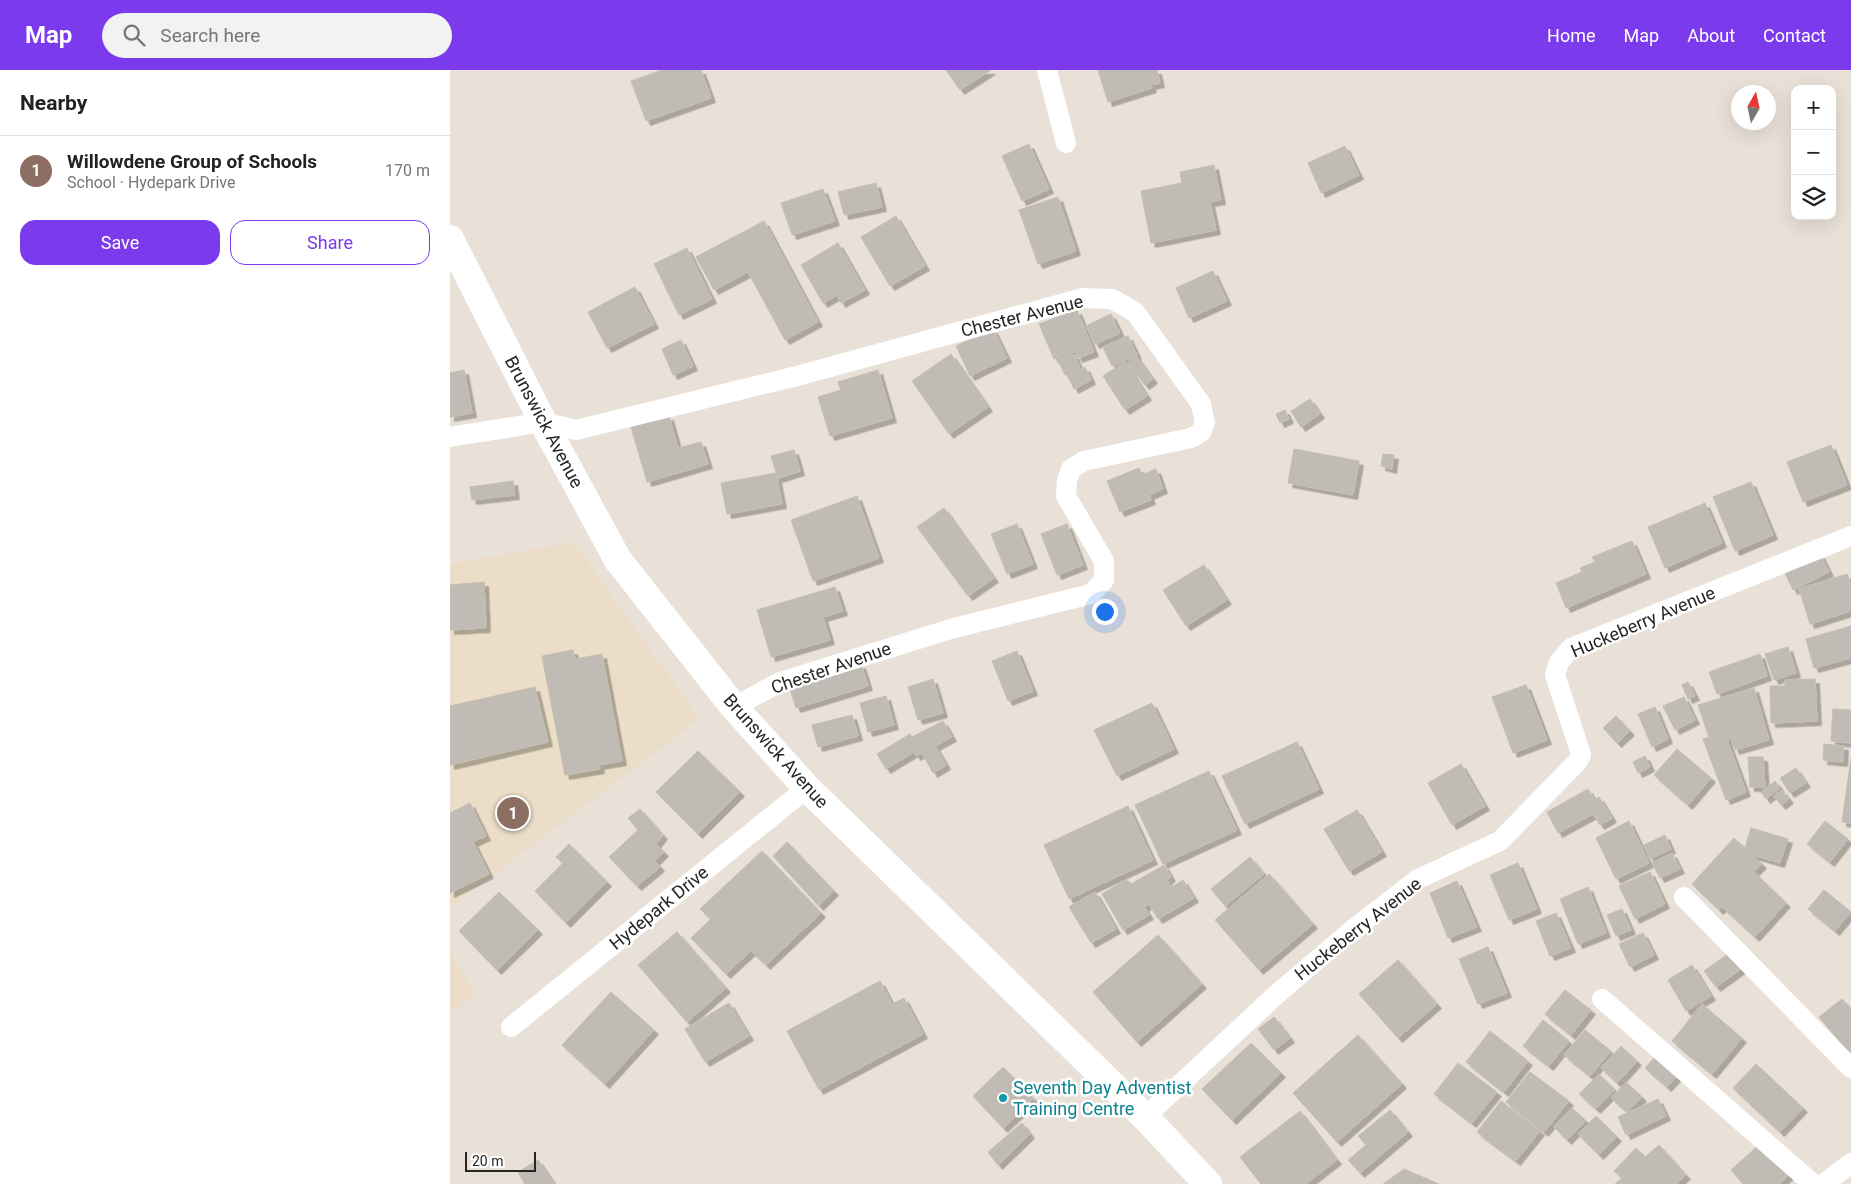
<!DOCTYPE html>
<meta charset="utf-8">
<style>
body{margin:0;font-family:Roboto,sans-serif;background:#f2f2f2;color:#222}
.controls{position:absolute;right:15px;top:15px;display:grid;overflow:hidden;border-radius:10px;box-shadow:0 5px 20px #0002}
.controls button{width:45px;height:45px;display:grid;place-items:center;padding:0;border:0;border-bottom:1px solid #e0e0e0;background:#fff;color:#222;font:25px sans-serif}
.compass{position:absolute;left:1281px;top:15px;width:45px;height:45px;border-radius:50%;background:#fff;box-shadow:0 5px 20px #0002;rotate:9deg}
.scale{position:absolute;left:15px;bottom:12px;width:71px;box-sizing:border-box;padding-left:5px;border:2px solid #262626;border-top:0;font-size:14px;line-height:18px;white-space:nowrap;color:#262626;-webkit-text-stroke:4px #fff;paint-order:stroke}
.you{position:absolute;left:654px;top:541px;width:18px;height:18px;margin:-12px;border:4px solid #fff;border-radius:50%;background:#1a73e8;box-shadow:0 0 0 8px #1a73e833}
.badge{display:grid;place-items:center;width:32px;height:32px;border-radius:50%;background:#7c3aed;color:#fff;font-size:16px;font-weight:700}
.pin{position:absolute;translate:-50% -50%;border:2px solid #fff;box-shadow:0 1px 5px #0006}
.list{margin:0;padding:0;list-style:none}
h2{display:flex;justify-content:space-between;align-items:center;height:65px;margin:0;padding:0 20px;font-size:21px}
h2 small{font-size:16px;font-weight:400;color:#767676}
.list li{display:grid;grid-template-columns:32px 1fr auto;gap:15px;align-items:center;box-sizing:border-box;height:70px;padding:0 20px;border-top:1px solid #e0e0e0}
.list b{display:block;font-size:19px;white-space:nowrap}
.list p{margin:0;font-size:16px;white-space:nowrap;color:#767676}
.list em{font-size:16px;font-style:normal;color:#767676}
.actions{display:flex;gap:10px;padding:15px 20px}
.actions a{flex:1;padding:11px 0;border:1px solid #7c3aed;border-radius:15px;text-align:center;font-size:18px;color:#7c3aed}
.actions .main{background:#7c3aed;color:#fff}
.icon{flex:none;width:28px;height:28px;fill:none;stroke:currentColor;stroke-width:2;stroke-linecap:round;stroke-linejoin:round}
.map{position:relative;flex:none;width:1401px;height:1114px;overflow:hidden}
header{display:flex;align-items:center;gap:30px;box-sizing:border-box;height:70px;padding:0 25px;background:#7c3aed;color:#fff}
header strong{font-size:24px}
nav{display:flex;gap:28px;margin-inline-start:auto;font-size:18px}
.search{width:350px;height:45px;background:#f2f2f2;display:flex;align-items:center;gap:12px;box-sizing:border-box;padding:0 18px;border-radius:28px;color:#767676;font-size:19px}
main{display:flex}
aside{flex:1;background:#fff}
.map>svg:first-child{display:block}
.education{fill:#ebddc7}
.building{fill:#c1bbb5;stroke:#c4bdb2;filter:url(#shadow)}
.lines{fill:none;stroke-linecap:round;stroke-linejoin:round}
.street{stroke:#fff;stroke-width:20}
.secondary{stroke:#fff;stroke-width:28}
.culture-dot{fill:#0f9aa8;stroke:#fff;stroke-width:2}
.labels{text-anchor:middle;stroke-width:5;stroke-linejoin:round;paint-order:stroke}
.street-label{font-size:18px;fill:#262626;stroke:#fff}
.culture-label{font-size:18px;fill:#0d838f;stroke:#fff;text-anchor:start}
</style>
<header>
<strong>Map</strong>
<div class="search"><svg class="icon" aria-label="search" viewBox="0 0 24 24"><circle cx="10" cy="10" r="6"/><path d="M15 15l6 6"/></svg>Search here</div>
<nav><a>Home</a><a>Map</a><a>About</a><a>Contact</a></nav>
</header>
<main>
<aside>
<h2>Nearby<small></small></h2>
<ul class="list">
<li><span class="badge" style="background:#8d6e63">1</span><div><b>Willowdene Group of Schools</b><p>School · Hydepark Drive</p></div><em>170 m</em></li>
</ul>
<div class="actions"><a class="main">Save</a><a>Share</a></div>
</aside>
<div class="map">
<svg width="1401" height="1114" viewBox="0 0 1401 1114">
<defs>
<filter id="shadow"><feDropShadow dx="4.5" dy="4.5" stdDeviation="0" flood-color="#0004"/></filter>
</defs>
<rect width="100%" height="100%" fill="#e9e1d8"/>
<g class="education">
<polygon points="124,472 250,649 0,837 0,494"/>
<polygon points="0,881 25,924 0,943"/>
</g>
<g class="building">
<polygon points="212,0 251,0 261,28 196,51 181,11"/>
<polygon points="496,0 541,0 510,20"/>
<polygon points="648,0 707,0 710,13 701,15 702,18 658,32"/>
<polygon points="579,74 599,119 572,131 552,86"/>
<polygon points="895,76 909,105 871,123 858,93"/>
<polygon points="764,95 771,130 760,132 766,160 701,173 691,121 732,113 730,102"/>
<polygon points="426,113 432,137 394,145 388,122"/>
<polygon points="373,119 385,151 342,165 331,133"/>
<polygon points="608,127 626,181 588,194 569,140"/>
<polygon points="446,146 475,196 440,216 411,167"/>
<polygon points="314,151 368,252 335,270 298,202 264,220 246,187"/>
<polygon points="388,173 415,220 391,233 387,225 373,233 351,195"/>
<polygon points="237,178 262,229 229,245 204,194"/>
<polygon points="763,201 777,231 739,248 726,218"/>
<polygon points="185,217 204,254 157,278 138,242"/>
<polygon points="627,240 644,282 628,288 625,281 604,289 589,254"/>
<polygon points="661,244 670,263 645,274 636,256"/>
<polygon points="543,259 557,288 520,306 506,276"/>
<polygon points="678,266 687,285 662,296 653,277"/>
<polygon points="231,270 243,296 223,305 212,279"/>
<polygon points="501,284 538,337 499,364 462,311"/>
<polygon points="624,284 630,299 615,305 608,290"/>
<polygon points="686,286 703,309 695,315 677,293"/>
<polygon points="675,292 697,326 675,340 653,306"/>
<polygon points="635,297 641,310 624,319 618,306"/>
<polygon points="14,300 22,343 0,347 0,303"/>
<polygon points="428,300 442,348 380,366 368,327 391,320 388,312"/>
<polygon points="860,329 870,344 851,357 841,341"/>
<polygon points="835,340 839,349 830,353 826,344"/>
<polygon points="219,346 228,378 251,372 258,394 197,412 181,357"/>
<polygon points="1381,375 1397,415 1353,432 1337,392"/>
<polygon points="844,379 909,391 903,425 838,413"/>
<polygon points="344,380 350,401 328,408 321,386"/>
<polygon points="933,384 944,385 942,399 931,396"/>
<polygon points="689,398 692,405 706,399 713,419 699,425 701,430 670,442 657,411"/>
<polygon points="326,403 332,434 277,444 271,413"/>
<polygon points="63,411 65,425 22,430 20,417"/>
<polygon points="1301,412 1323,465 1285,481 1263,427"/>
<polygon points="407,426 429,488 363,511 341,450"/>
<polygon points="1255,433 1272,473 1215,498 1198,457"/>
<polygon points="494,438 544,508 518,526 467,457"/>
<polygon points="567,454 583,494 557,504 541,464"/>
<polygon points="617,454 633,495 607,505 591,464"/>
<polygon points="1182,471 1196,504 1116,538 1106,513 1132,502 1130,498 1145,492 1142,487"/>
<polygon points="1370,484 1379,502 1343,520 1334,501"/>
<polygon points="754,495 777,530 736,556 713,520"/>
<polygon points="1397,504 1401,515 1401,541 1360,554 1349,519"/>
<polygon points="34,512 36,558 0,560 0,515"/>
<polygon points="385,517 393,541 373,547 380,570 321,587 307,540"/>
<polygon points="1401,556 1401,588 1364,598 1356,569"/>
<polygon points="1338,577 1346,603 1324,610 1315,584"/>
<polygon points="123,580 125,589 152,584 172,691 149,695 150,699 115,705 92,586"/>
<polygon points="567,581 583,621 558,631 542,591"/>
<polygon points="1310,584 1317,606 1267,624 1259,602"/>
<polygon points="411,594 418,616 346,638 339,616"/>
<polygon points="483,609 493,643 468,650 458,617"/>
<polygon points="1365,609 1367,651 1321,653 1320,616 1335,616 1335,610"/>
<polygon points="1238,612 1245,626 1238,629 1232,615"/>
<polygon points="1076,615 1097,670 1063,683 1042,627"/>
<polygon points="85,617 98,672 0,695 0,636"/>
<polygon points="1304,618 1319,670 1285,680 1281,669 1277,670 1296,722 1276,730 1253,669 1259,667 1248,635"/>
<polygon points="436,626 444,655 418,662 410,633"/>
<polygon points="1234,627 1245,650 1225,660 1213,636"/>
<polygon points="702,633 724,679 667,706 644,660"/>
<polygon points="1205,637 1218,669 1202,677 1188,644"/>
<polygon points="1383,639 1401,640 1401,673 1381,671"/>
<polygon points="402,645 408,666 368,677 362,655"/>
<polygon points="1166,646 1180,661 1167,673 1153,658"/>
<polygon points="493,651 502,667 485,676 496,695 483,703 472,683 466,686 464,682 436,699 427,684 460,664 462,667"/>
<polygon points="847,672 869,719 795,754 772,706"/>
<polygon points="1374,674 1394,676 1393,692 1373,690"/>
<polygon points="1227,679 1261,708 1238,735 1204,705"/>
<polygon points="248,681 290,722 248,764 206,722"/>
<polygon points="1195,686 1200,697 1188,703 1183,692"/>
<polygon points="1298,687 1313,687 1315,717 1300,717"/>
<polygon points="1401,688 1401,753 1392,752"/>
<polygon points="1011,694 1035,736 1002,755 978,713"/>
<polygon points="1346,698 1356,713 1340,723 1330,708"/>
<polygon points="759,701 787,760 713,794 685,735"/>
<polygon points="1325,711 1330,718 1316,729 1311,722"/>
<polygon points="1138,719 1144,730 1149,727 1162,748 1150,755 1143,744 1108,763 1097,742"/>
<polygon points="1332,720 1339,729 1331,735 1324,726"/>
<polygon points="20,733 36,766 23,772 39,804 0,823 0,743"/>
<polygon points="678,736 703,790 619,829 594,775"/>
<polygon points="190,739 213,765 206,774 214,782 205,791 210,797 187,816 159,787 188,760 178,748"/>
<polygon points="907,740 932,782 899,801 874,759"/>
<polygon points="1179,751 1199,793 1166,809 1146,768"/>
<polygon points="1375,751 1398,769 1380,792 1357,774"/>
<polygon points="1301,758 1338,769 1330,793 1303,785 1312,794 1304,802 1336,833 1305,867 1272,837 1269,840 1242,814 1284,768 1295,778"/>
<polygon points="1215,765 1221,779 1200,789 1194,775"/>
<polygon points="337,772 384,821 369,836 323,786"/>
<polygon points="119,774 157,812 116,853 85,821 113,793 106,787"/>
<polygon points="312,781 371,843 316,895 301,881 276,904 241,868 261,849 250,839"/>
<polygon points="1222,783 1230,799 1210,808 1202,793"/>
<polygon points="800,787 814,804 775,836 761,819"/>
<polygon points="1068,793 1087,839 1059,850 1040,805"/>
<polygon points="714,795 721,807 717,810 722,817 733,810 744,828 708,849 699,834 694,837 699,845 673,860 652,824 677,809 681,814"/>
<polygon points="1200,802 1215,834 1185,849 1169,816"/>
<polygon points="819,804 863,854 809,900 765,850"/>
<polygon points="1007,811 1027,857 998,868 980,823"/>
<polygon points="1138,817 1156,863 1128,874 1110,829"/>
<polygon points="1374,820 1401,842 1385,861 1358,839"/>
<polygon points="49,822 88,860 47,900 9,861"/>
<polygon points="645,822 666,859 641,873 619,837"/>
<polygon points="1172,839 1181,860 1166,866 1157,845"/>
<polygon points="1106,843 1121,878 1100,886 1086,851"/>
<polygon points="227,862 276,918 237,952 188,895"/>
<polygon points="1193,863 1204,885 1180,897 1169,874"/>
<polygon points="708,865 752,914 687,972 643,922"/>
<polygon points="1038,877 1057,923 1028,934 1009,889"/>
<polygon points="1279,883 1291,899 1266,917 1254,901"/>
<polygon points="948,890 987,934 948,968 909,924"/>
<polygon points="1242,895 1261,926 1236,941 1218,910"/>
<polygon points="430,911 442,934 454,928 473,964 369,1020 337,961"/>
<polygon points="1115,920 1141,940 1121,965 1095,944"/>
<polygon points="161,922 204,960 155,1014 112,975"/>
<polygon points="1392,929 1401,939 1401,985 1369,947"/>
<polygon points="279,933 299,966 255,992 235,959"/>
<polygon points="1252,934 1292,968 1262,1004 1222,971"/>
<polygon points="824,947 840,968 824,980 808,959"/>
<polygon points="1093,950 1119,971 1099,996 1073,976"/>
<polygon points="1135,960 1161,981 1140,1006 1114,985"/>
<polygon points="1040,961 1078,991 1054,1022 1016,992"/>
<polygon points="908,965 952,1014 887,1072 843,1023"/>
<polygon points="801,973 831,1003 782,1050 752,1019"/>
<polygon points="1171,976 1187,991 1167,1013 1151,998"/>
<polygon points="1206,986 1228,1005 1217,1017 1195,998"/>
<polygon points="1008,993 1047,1022 1022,1053 984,1024"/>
<polygon points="1306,994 1353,1038 1330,1062 1283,1018"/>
<polygon points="553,997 584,1029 553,1058 523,1026"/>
<polygon points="1080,1002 1119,1031 1094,1062 1056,1032"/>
<polygon points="1149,1004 1165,1020 1146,1039 1129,1024"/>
<polygon points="1176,1012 1192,1027 1177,1042 1161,1028"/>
<polygon points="1208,1029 1216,1046 1176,1065 1168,1047"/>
<polygon points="1051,1031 1090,1061 1066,1091 1027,1062"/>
<polygon points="1122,1038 1136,1051 1117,1070 1104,1057"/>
<polygon points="940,1040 958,1062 910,1103 898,1090 916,1075 908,1066"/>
<polygon points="850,1041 887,1090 856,1114 811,1114 790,1087"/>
<polygon points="1146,1046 1167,1067 1149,1085 1128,1064"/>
<polygon points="572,1053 580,1064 548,1095 538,1082"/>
<polygon points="1311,1073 1339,1105 1329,1114 1293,1114 1281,1100"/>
<polygon points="1209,1075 1236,1105 1226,1114 1165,1114 1172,1108 1164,1101 1186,1078 1195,1087"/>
<polygon points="88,1090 104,1114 75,1114 68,1102"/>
<polygon points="954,1099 989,1114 933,1114"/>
</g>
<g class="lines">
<g class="street">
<polyline points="597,0 616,73"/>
<polyline points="0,367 93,352 126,360 347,306 633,228 662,229 685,242 751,334 755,353 751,362 741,368 634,391 621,399 617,411 616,426 654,491 654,510 641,524 504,558 330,612 284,637"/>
<polyline points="1234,827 1401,998"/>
<polyline points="1152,929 1363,1114"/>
<polyline points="61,957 357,718"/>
<polyline points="695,1047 827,924 901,861 968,809 1050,771 1128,691 1131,685 1129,678 1105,605 1109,592 1121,578 1401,466"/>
<polyline points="1374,1114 1401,1093"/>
</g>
<polyline class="secondary" points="0,169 93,352 168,490 284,637 357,718 695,1047 758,1114"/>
</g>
<circle class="culture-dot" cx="553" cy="1028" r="5"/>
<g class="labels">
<g class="street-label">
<text transform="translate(572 246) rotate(-14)" y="6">Chester Avenue</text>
<text transform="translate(94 352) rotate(62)" y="6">Brunswick Avenue</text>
<text transform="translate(1193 552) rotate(-23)" y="6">Huckeberry Avenue</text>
<text transform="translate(381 598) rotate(-19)" y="6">Chester Avenue</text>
<text transform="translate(326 681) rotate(48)" y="6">Brunswick Avenue</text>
<text transform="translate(209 838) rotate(-39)" y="6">Hydepark Drive</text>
<text transform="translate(908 859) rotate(-38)" y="6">Huckeberry Avenue</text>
</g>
<g class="culture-label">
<text x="563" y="1024">Seventh Day Adventist<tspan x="563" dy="21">Training Centre</tspan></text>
</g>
</g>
</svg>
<div class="controls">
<button>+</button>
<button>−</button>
<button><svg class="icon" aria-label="layers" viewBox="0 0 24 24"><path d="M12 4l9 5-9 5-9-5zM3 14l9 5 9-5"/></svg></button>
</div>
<svg class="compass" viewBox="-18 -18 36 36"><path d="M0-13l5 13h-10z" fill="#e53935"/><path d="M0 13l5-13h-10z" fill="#767676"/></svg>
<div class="scale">20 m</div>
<div class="you"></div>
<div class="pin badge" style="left:63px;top:743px;background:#8d6e63">1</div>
</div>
</main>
